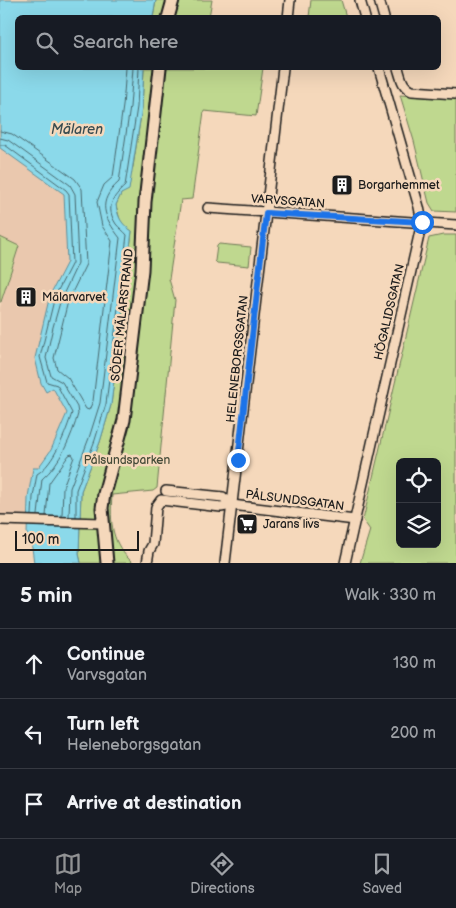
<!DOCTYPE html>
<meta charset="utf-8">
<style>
body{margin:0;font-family:"Balsamiq Sans",sans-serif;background:#20242c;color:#f1f3f6}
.controls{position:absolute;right:15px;bottom:15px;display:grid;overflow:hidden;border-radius:8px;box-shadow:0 5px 20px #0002}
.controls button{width:45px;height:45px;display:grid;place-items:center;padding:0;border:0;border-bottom:1px solid #363941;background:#171b24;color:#f1f3f6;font:25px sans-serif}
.scale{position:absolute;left:15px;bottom:12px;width:124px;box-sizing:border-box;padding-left:5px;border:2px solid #1c1c1c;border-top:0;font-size:14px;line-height:18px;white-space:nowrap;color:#1c1c1c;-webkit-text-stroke:4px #f5d8bb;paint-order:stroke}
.stop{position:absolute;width:15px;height:15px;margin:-11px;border:4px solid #1a73e8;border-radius:50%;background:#fff}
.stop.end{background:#1a73e8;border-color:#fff;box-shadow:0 1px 5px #0008}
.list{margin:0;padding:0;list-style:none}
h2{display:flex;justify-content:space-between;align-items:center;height:65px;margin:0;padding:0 20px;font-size:21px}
h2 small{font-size:16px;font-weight:400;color:#9ea1a6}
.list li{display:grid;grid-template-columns:32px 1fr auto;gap:15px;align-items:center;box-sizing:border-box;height:70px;padding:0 20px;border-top:1px solid #363941}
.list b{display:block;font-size:19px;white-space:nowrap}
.list p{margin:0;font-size:16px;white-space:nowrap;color:#9ea1a6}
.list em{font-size:16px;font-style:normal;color:#9ea1a6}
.icon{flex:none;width:28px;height:28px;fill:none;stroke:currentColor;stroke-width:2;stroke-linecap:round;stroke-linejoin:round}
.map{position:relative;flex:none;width:456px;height:563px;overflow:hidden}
.search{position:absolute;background:#171b24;box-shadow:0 5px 20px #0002;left:15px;right:15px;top:15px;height:55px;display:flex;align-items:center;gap:12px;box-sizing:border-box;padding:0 18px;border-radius:8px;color:#9ea1a6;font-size:19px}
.sheet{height:275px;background:#171b24}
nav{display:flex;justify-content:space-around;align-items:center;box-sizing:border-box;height:70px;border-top:1px solid #363941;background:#171b24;font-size:14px;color:#9ea1a6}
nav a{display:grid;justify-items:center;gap:2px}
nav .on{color:#919294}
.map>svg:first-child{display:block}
.built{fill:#eac8ae}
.green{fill:#bfd88f;stroke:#6e7a56;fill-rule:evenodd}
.water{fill:#8bd9ea;stroke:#5f8d98}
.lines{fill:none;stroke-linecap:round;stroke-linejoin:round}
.shore{stroke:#48686e;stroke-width:1}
.minor-casing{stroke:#1c1c1c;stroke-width:12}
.tertiary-casing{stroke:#1c1c1c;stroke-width:15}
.minor{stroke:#f5d8bb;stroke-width:9}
.tertiary{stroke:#f5d8bb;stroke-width:11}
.route{stroke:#1a73e8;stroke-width:6}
.labels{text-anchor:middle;stroke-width:5;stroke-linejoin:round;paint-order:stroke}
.poi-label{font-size:12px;fill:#1c1c1c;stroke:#f5d8bb;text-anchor:start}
.street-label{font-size:12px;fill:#1c1c1c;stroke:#f5d8bb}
.park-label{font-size:12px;fill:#454b39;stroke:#f5d8bb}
.water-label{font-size:14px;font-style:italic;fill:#384b50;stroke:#f5d8bb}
</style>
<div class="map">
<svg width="456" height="563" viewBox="0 0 456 563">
<rect width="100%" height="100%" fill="#f5d8bb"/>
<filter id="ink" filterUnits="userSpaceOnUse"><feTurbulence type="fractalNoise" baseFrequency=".02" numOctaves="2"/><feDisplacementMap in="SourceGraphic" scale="10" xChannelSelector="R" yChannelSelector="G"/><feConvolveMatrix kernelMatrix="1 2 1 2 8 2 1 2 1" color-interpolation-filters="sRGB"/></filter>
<g filter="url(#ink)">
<polygon class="built" points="0,148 64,194 67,262 50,295 41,383 46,391 53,388 67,412 51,450 38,468 33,468 28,497 27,517 0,516 0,308 19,246 0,237"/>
<g class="green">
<polygon points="156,0 212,0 209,17 153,18"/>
<polygon points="311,0 341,0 346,17 309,17"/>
<path d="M144 68H263L256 116 204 111 192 199 181 200 169 279 175 300 157 488 153 491 112 495C110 523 111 543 133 563H81L79 554 81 491 100 442 111 405 132 231 125 227 120 220 116 205 133 167 142 108Z"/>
<polygon points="400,95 456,99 456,212 434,211 429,203 414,141"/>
<path d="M443 235H456V563H360L370 530 363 520 429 238ZM400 462H437V544H400Z"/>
<polygon points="0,237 19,246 1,302 0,302"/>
<polygon points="219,244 251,247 249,266 217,263 215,261 217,246"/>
</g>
<path class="water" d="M0 0H156L153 17 18 18V68H144L142 108 129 190 121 194 116 205C118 217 121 224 132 231L111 405 100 442 81 491 79 554 81 563H34L31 540 27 535 28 497 33 468H38L51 450 67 413 53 388 46 392 41 383 35 358 50 295 67 262 64 194 0 148Z"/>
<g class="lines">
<g class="shore">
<polyline points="0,131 12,134 75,179 82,189 86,264 68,301 54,358 57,369 68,378 86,409 89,410 93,401 112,241 102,226 97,202 104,185 113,177 123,106 126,68"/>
<path d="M0 138 8 140 70 185 75 194 78 263 61 299 53 327 46 358 51 376 62 382 77 407 78 414C72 436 60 464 42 479L38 515"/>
<path d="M0 145H5L66 190 69 194 72 263 55 296 40 357 47 382 57 385 72 413C66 432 54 464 37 474L33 497 32 515"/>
<polyline points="46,516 49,483 69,455 72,454 74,457 63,487 62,516"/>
<path d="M69 516 70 488 89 438 100 403 120 238C104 217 96 202 119 182L130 107 133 68"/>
<path d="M76 517V490L95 440 106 404 127 235C124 231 119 228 116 224 105 207 113 197 125 186L137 107 139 68"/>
</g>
<g class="minor-casing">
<g id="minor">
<polyline points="360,0 365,18"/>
<polyline points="379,0 384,18"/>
<polyline points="288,18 290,0"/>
<path d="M398 68C401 77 402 87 412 91L456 94"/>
<polyline points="208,208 456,225"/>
<polyline points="166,491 223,497 232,505"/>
<polyline points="0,520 103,523"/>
<polyline points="147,563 149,551 153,544 156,507 161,500 221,507 232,505 355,520"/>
<polyline points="225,563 283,68"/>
<polyline points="345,563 422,222 419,207 379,68"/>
</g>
</g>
<g class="tertiary-casing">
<g id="tertiary">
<polyline points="168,18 173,0"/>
<polyline points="107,563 102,508 104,494 124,420 142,270 145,202 160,68"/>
</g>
</g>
<use href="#minor" class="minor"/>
<use href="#tertiary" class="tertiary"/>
</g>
</g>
<g class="lines" filter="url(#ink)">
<polyline class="route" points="238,460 266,213 422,222"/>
</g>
<defs>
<g id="building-square" transform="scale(1.125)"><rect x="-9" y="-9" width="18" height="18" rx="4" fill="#1c1c1c" stroke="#f5d8bb"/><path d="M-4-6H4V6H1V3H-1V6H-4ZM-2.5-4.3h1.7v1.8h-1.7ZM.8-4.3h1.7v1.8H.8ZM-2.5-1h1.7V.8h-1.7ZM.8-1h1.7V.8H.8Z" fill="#fff"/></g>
<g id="supermarket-square" transform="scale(1.125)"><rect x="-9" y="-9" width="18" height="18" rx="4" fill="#1c1c1c" stroke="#f5d8bb"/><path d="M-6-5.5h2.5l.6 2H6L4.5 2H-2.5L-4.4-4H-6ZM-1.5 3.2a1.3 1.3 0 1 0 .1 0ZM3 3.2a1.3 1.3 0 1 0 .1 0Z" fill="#fff"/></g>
</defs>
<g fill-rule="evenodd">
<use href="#building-square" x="342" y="185"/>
<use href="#building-square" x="26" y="297"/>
<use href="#supermarket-square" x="247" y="524"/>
</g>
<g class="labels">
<g class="poi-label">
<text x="358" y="189">Borgarhemmet</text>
<text x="42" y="301">Mälarvarvet</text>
<text x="263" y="528">Jarans livs</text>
</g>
<g class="street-label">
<text transform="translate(288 201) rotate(4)" y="4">VARVSGATAN</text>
<text transform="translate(389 312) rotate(-77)" y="4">HÖGALIDSGATAN</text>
<text transform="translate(122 315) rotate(-84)" y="4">SÖDER MÄLARSTRAND</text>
<text transform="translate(237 359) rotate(-84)" y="4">HELENEBORGSGATAN</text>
<text transform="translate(295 500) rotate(7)" y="4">PÅLSUNDSGATAN</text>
</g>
<g class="park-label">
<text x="127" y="464">Pålsundsparken</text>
</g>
<g class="water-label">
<text x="77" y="134">Mälaren</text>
</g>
</g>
</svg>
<div class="controls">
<button><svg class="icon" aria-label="locate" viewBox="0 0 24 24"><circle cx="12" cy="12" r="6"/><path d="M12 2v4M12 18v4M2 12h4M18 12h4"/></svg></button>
<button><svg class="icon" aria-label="layers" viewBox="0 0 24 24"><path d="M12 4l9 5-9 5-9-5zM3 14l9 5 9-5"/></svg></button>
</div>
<div class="scale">100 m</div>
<div class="stop" style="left:422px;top:222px"></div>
<div class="stop end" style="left:238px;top:460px"></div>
<div class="search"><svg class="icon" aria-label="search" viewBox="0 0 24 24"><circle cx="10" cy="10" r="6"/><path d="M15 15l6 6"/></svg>Search here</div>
</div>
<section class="sheet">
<h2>5 min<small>Walk · 330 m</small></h2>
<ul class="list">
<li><svg class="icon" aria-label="ahead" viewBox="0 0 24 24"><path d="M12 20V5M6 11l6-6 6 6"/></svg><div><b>Continue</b><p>Varvsgatan</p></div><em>130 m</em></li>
<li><svg class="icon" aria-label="left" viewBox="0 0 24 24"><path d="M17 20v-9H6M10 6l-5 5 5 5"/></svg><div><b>Turn left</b><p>Heleneborgsgatan</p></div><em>200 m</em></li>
<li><svg class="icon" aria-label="arrive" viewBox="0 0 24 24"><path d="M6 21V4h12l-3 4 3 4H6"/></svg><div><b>Arrive at destination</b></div></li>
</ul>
</section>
<nav>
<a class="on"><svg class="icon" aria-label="map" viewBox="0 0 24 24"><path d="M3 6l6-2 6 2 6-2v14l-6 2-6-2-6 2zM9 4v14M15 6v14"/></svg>Map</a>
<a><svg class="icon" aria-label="directions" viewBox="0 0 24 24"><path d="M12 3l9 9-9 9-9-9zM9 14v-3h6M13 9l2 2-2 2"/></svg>Directions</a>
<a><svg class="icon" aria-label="saved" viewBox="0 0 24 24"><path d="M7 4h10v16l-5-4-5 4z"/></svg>Saved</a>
</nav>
